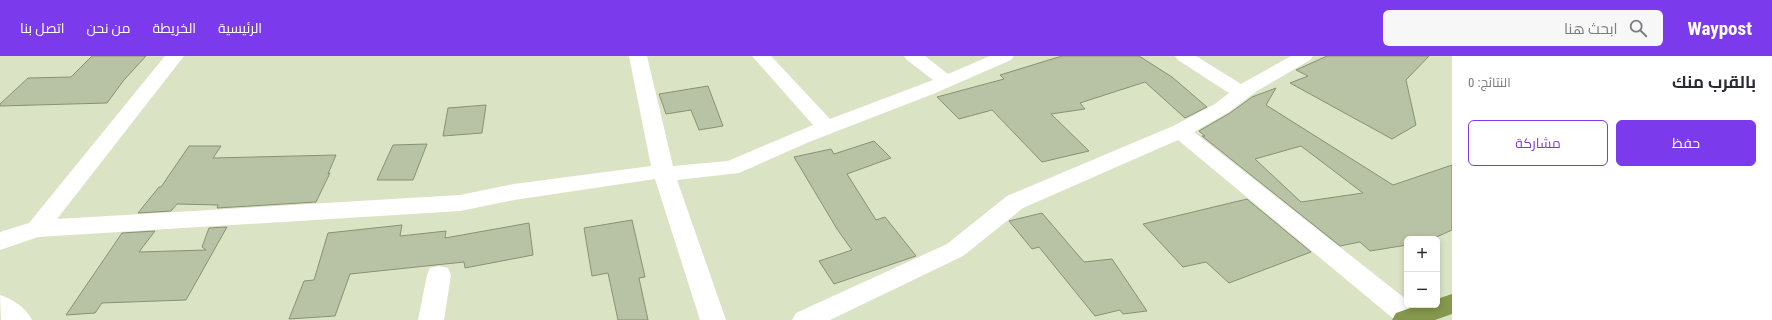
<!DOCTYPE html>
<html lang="ar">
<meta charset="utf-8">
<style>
body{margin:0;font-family:"Roboto Condensed",Cairo,sans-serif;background:#f7f7f7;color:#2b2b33;direction:rtl}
.controls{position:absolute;right:12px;bottom:12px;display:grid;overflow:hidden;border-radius:6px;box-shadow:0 2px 6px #0003}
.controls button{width:36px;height:36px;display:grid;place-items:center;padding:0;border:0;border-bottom:1px solid #e1e1e2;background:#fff;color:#2b2b33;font:20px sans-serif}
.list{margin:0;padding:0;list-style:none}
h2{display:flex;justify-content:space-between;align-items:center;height:52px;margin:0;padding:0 16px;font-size:17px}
h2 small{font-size:13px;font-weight:400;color:#7c7c81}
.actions{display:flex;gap:8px;padding:12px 16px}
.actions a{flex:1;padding:9px 0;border:1px solid #7c3aed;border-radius:6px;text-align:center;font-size:14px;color:#7c3aed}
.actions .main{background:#7c3aed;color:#fff}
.icon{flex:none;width:22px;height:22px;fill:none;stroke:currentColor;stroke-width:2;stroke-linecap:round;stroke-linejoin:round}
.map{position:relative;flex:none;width:1452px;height:264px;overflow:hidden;direction:ltr}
header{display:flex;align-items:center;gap:24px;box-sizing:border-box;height:56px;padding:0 20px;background:#7c3aed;color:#fff}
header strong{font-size:19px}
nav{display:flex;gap:22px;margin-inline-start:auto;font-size:14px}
.search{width:280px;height:36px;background:#f7f7f7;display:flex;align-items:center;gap:10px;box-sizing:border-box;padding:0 14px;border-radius:6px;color:#7c7c81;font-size:15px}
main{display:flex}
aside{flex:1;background:#fff}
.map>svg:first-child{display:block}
.building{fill:#b8c2a4;stroke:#889174;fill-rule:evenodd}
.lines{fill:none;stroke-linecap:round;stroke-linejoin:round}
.street{fill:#fff;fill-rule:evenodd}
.highway{fill:#85984e;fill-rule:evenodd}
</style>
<header>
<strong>Waypost</strong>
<div class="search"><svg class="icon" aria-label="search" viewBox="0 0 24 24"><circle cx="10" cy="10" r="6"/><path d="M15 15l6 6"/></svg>ابحث هنا</div>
<nav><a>الرئيسية</a><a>الخريطة</a><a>من نحن</a><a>اتصل بنا</a></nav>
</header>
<main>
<aside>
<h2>بالقرب منك<small>النتائج: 0</small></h2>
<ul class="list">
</ul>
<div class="actions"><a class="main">حفظ</a><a>مشاركة</a></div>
</aside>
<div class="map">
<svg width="1452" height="264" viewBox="0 0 1452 264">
<rect width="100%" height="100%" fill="#dae4c5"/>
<g class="building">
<polygon points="92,0 146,0 124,24 107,47 0,50 0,48 28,22 71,21"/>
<polygon points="1062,0 1139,0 1172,21 1207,51 1185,62 1145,26 1080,47 1085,53 1051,58 1089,95 1042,106 992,54 959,63 937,41 1004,23 1000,19"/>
<polygon points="1327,0 1429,0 1406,24 1416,69 1392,83 1290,27 1308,20 1296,14"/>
<polygon points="708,30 723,70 699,74 691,54 666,58 659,38"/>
<path d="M1276 32 1266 49 1393 129 1452 109V174L1432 183H1407V189L1370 195 1360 186 1340 190 1202 80H1205L1199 75 1230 57 1252 41ZM1301 90 1363 137 1301 146 1255 103Z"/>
<polygon points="486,49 482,77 443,80 448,52"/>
<polygon points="874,85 891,102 847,118 876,164 885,161 916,200 834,228 819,205 852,194 837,173 794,101 831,93 834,98"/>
<polygon points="427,88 413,124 377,124 393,89"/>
<polygon points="189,90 221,90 213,102 336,99 328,118 330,117 316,146 217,152 218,149 177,148 171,155 138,157 159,131 161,131"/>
<polygon points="1247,143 1311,196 1229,227 1206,206 1183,211 1143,168"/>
<polygon points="1042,157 1084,206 1112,203 1147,255 1123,258 1120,254 1095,260 1039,191 1032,193 1009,165"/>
<polygon points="632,164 645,221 639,222 648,264 618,264 608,217 592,220 584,172"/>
<polygon points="529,167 533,199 465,212 464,206 350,218 335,260 289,263 304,225 314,224 328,177 402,169 400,180 446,175 445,182"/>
<polygon points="227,171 186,244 102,247 95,257 66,259 122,177 155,175 139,196 206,194 202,191 209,172"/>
</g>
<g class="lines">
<g class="street">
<polygon points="165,0 184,0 57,163 460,139 514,128 651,110 629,0 647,0 673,110 728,105 813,69 752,0 771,0 830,63 933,24 907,4 904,0 925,0 948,18 990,0 1014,0 1011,4 933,38 809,86 739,117 677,124 726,264 700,264 655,123 514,144 460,155 38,181 0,194 0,176 29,167"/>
<path d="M1175 0H1196L1241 28 1291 0H1313L1310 4 1257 35 1229 56 1194 76 1407 244V249C1416 249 1420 254 1424 262L1423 264H1395L1178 84 1023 152 963 200 830 264H792L796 257 947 188 1007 140 1173 70 1215 48 1229 37 1178 4Z"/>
<polygon points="439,210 448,212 451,219 444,264 418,264 427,219 430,212"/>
<path d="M0 239C13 243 26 252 32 264H1Z"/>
</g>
<polygon class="highway" points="1452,238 1452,258 1435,264 1392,264 1396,257 1419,249 1437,249 1437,243"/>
</g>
</svg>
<div class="controls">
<button>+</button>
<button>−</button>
</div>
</div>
</main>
